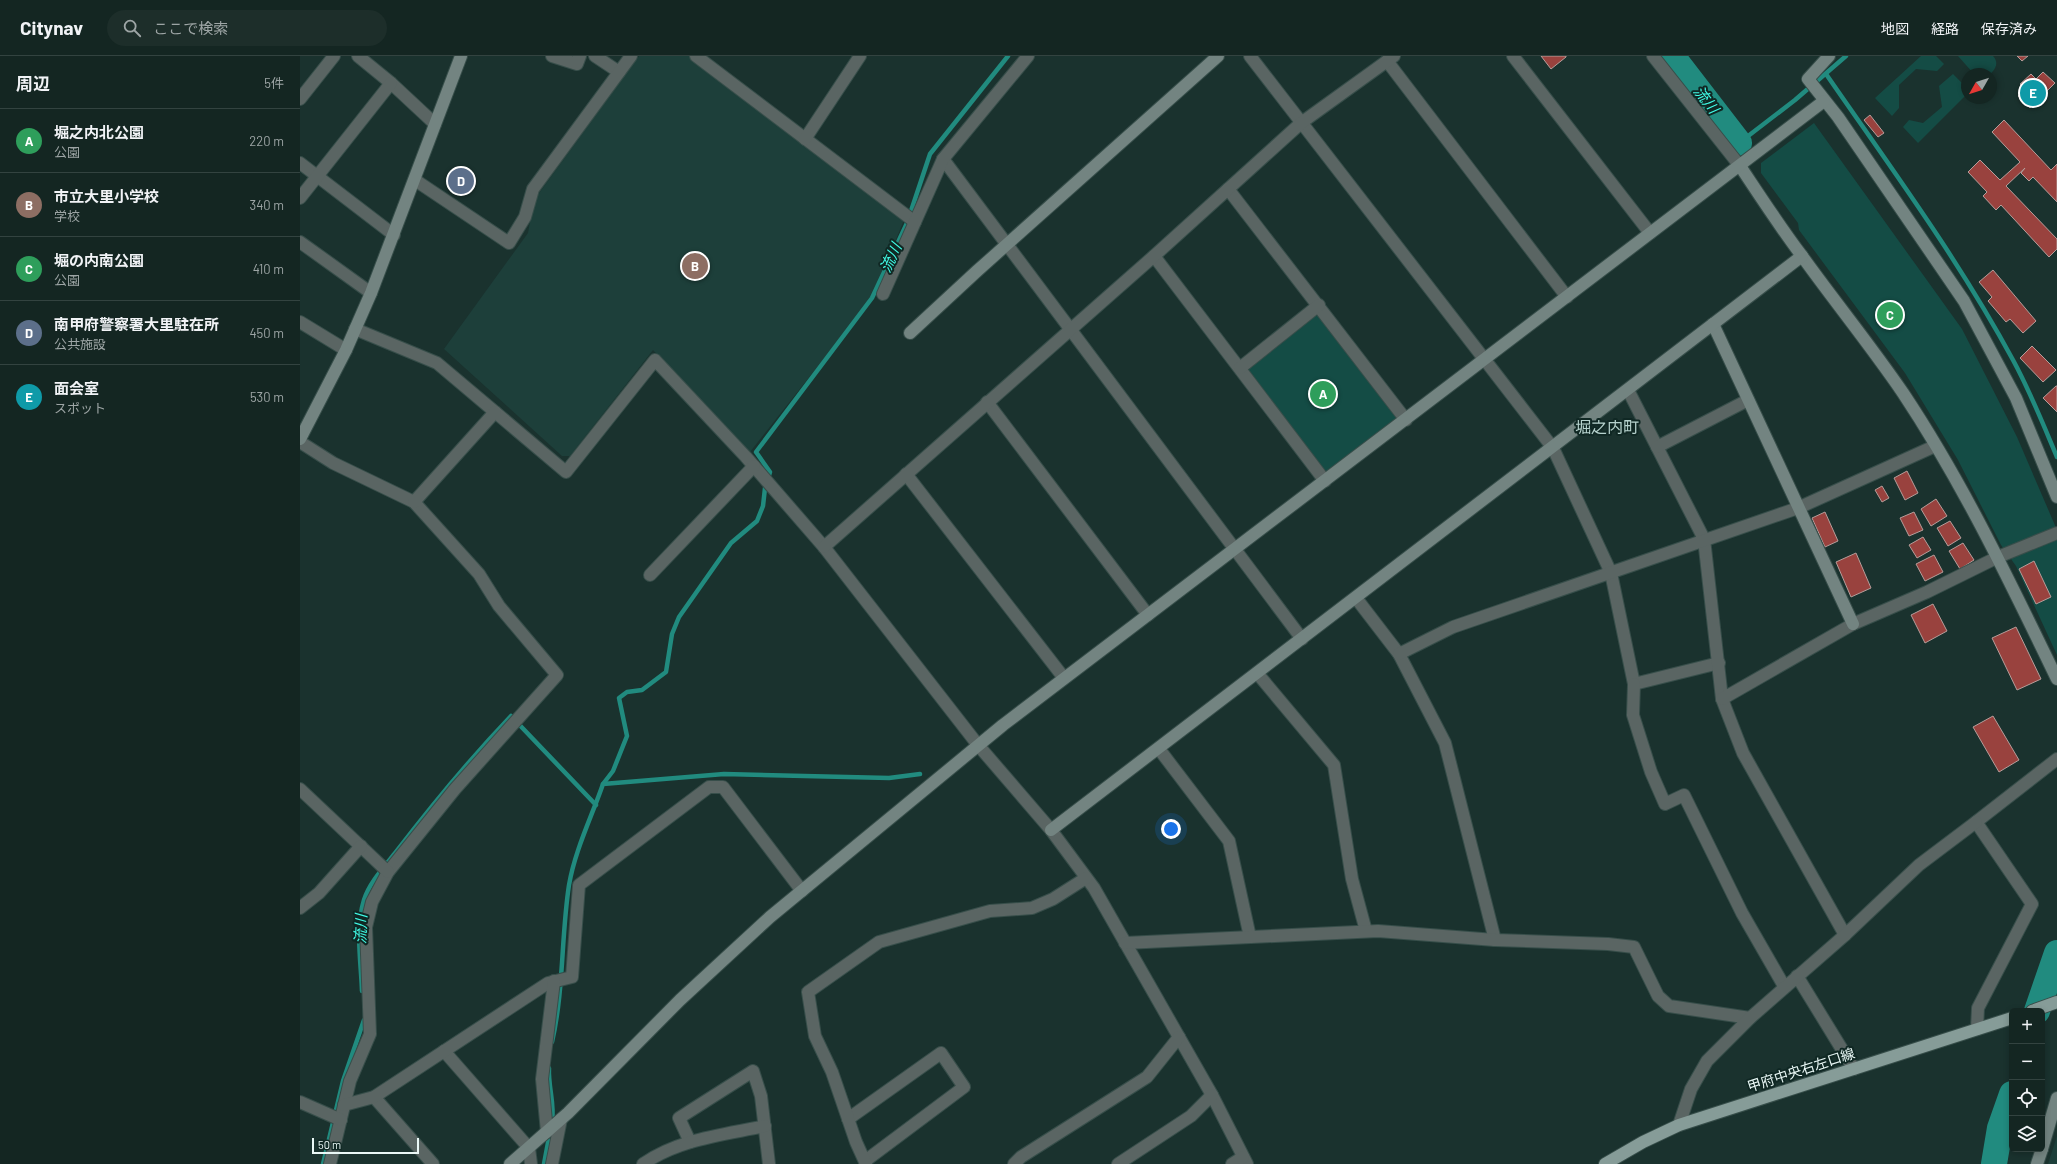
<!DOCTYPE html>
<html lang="ja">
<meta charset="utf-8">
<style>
body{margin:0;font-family:Barlow,"Noto Sans JP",sans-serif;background:#1d2e2a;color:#f1f3f6}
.controls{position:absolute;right:12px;bottom:12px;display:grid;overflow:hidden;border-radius:6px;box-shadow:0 2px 6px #0003}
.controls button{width:36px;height:36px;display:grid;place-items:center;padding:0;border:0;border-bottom:1px solid #334340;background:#142622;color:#f1f3f6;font:20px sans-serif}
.compass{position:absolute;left:1661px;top:12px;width:36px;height:36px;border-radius:50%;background:#142622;box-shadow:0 2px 6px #0003;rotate:231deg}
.scale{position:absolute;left:12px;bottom:10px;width:107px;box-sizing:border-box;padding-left:4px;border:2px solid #eaf8f6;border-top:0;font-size:11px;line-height:14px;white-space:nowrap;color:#eaf8f6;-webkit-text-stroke:3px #102824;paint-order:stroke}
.you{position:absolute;left:871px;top:773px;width:14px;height:14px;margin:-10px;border:3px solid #fff;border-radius:50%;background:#1a73e8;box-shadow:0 0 0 6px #1a73e833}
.badge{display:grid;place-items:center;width:26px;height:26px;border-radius:50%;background:#f59c94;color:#fff;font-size:13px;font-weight:700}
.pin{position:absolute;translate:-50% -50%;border:2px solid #fff;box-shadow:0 1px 4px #0006}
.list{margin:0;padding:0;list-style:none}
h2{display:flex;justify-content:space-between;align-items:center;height:52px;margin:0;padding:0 16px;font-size:17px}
h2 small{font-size:13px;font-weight:400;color:#9da5a5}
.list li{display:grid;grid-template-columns:26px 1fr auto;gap:12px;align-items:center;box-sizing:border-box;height:64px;padding:0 16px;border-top:1px solid #334340}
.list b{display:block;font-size:15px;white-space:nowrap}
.list p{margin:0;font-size:13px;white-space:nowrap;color:#9da5a5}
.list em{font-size:13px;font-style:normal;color:#9da5a5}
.icon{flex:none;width:22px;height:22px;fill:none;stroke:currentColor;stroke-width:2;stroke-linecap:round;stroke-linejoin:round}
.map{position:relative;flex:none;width:1757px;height:1108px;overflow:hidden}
header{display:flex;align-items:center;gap:24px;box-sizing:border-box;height:56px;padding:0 20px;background:#142622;border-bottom:1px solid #334340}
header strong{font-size:19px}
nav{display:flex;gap:22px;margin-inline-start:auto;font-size:14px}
.search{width:280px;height:36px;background:#1d2e2a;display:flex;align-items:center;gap:10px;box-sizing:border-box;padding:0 14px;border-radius:22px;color:#9da5a5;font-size:15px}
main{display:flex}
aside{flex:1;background:#142622}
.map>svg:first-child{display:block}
.built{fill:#1d3f3a}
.green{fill:#144c45}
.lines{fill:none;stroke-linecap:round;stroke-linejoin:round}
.stream{stroke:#218b7f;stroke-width:4.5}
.river{stroke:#218b7f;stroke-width:26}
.building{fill:#99423e;stroke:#b69d9a}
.street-casing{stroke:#374e4a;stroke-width:14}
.secondary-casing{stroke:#374e4a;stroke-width:14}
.primary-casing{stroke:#374e4a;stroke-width:14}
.street{stroke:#5a6563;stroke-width:12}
.secondary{stroke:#738481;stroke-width:12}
.primary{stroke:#869c98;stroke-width:12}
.labels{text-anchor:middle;stroke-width:4;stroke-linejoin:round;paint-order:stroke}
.street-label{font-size:14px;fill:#eaf8f6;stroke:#102824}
.water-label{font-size:15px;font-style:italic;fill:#40fce7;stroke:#102824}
.quarter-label{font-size:16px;fill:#b6d2cd;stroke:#102824}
</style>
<header>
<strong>Citynav</strong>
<div class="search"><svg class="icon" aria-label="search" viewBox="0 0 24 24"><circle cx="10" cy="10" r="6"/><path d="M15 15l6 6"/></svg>ここで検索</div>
<nav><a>地図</a><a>経路</a><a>保存済み</a></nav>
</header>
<main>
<aside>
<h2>周辺<small>5件</small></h2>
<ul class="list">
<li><span class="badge" style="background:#2e9e5b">A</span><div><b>堀之内北公園</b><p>公園</p></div><em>220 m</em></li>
<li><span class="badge" style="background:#8d6e63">B</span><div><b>市立大里小学校</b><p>学校</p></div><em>340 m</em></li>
<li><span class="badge" style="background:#2e9e5b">C</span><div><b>堀の内南公園</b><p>公園</p></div><em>410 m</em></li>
<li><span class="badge" style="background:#5c6f8a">D</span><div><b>南甲府警察署大里駐在所</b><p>公共施設</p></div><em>450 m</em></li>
<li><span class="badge" style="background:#0f9aa8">E</span><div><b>面会室</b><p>スポット</p></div><em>530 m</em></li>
</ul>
</aside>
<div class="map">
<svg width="1757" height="1108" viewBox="0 0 1757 1108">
<rect width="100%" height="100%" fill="#1a322e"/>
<g class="built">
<polygon points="339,0 389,0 606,159 572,242 450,396 353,294 270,400 262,400 144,293 228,177 234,144"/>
<polygon points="1757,1080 1757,1108 1748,1108"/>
</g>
<g class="green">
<polygon points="1621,0 1636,0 1644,8 1637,15 1616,13 1599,29 1599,52 1592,60 1575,42"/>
<path d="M1658 0H1693C1699 6 1696 13 1690 18H1674Z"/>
<polygon points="1653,18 1667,32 1667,38 1618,87 1603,71 1609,64 1623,67 1642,51 1639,30"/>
<polygon points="1514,67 1662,273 1717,381 1757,474 1757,599 1716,510 1701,489 1658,404 1605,317 1499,174 1498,167 1461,117 1461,107"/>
<polygon points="1019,249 1106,364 1025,425 940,312"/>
</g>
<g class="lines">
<g class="stream">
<path d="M1526 18C1591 112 1659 204 1713 304 1730 335 1743 368 1757 401"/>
<polyline points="1439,87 1495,44 1546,0"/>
<polyline points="303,728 313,715 327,680 319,642 327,636 342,634 366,616 372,578 379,561 431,487 457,465 463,450 465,432 470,416 456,396 572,242 607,167 630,98 708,0"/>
<path d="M62 935C61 905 55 873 64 844 69 827 85 810 96 796 132 749 170 703 211 660L296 749"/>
<path d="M252 986C264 934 261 881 269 829 275 794 292 760 303 728L424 718 589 722 620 718"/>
<path d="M249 1012C248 1031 255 1048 252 1067"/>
<polyline points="23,1108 43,1025 64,964"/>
<polyline points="244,1108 250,1076"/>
</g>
<g class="river">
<polyline points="1372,0 1439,87"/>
<polyline points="1737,955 1757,897"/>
<polyline points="1694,1108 1700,1072 1712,1038"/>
</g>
</g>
<g class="building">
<polygon points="1241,0 1266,0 1266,1 1251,13"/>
<polygon points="1717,0 1728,0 1722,5"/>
<polygon points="1743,16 1755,27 1730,52 1718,40 1725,33 1720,28 1731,18 1736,23"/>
<polygon points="1570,59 1584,77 1578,81 1564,64"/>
<polygon points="1704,64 1751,114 1757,108 1757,146 1733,121 1729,125 1721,117 1725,112 1706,130 1757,183 1757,193 1749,201 1701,149 1696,154 1683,140 1687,136 1668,116 1680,104 1700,124 1720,106 1692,76"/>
<polygon points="1693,214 1736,265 1723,277 1710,263 1706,266 1688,245 1692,241 1679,226"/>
<polygon points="1732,290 1756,314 1743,326 1720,302"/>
<polygon points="1756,330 1757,330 1757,356 1743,342"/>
<polygon points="1607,415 1618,437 1605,444 1594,422"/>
<polygon points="1582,430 1589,442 1582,446 1575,434"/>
<polygon points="1636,443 1647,460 1631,470 1621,453"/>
<polygon points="1525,456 1538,485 1525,491 1512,462"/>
<polygon points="1614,456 1623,474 1609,480 1600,462"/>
<polygon points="1650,465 1661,482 1648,490 1637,472"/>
<polygon points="1623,481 1631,494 1617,502 1609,489"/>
<polygon points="1663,487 1674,504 1660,513 1649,495"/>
<polygon points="1556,497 1571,532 1551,541 1536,506"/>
<polygon points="1634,499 1643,516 1625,525 1616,508"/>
<polygon points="1734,505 1751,541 1736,548 1719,513"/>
<polygon points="1633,548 1647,575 1625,587 1611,559"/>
<polygon points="1716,571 1741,623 1717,634 1692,582"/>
<polygon points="1693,660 1719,704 1699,716 1673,671"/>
</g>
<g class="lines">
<g class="street-casing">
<g id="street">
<polyline points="58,0 91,27 135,68"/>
<polyline points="252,0 277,8 280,0"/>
<polyline points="295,0 319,16"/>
<polyline points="396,0 615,166"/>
<polyline points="950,0 1253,392 1311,517 1334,628 1419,607"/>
<polyline points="1213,0 1350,177"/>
<polyline points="1353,0 1440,110"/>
<polyline points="1087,5 1267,241"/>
<polyline points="0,43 34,0"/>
<polyline points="505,83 560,0"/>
<polyline points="643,103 1002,583"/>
<polyline points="0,107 94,179"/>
<polyline points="115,124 209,187 225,161 233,133 331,0"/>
<polyline points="928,133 1106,364"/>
<polyline points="0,142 91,27"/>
<polyline points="0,186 71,237"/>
<polyline points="854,200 1025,425"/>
<polyline points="583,238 643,103 728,0"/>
<polyline points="0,266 46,294"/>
<polyline points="55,273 137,307 266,416 355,304 446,401 524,491 678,689 751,774 794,832 912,1039 947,1108"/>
<polyline points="940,312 1019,249"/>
<polyline points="1328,334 1404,483 1422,643 1443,697 1545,879"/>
<polyline points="687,346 848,559"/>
<polyline points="0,386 33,407 114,446 179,518 199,550 257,619 155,733 88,816 72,846 66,871 70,978 50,1025 30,1108"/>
<polyline points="1357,391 1448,344"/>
<polyline points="606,418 764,622"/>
<polyline points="114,446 195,356"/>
<polyline points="524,491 854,200 1001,67 1094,0"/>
<polyline points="350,519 454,410"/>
<polyline points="1056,542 1099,598 1145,687 1195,884"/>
<polyline points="1099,598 1153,571 1498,452 1635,390"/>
<polyline points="957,617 1034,709 1052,823 1066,875"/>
<polyline points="1334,628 1333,659 1351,716 1365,748 1384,739 1442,857 1484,930"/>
<polyline points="1422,643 1553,568 1627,536 1698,501 1757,477"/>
<polyline points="859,693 929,785 950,881"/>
<polyline points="0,733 88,816"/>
<polyline points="0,852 19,837 61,790"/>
<polyline points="825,887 1078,875 1195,884 1308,888 1334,891 1358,940 1369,950 1450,962"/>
<polyline points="1497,920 1554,1013"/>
<polyline points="1677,973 1678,952 1732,848 1676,766 1757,703"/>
<polyline points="144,995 229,1092 231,1108"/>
<polyline points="74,1041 133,1108"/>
<polyline points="0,1046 41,1064"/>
<polyline points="44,1049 74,1041 248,927 272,921 279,829 409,731 423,731 502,835"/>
<polyline points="548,1063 641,997 664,1031 565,1105"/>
<polyline points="1379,1069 1391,1033 1407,1005 1450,962 1545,879 1619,809 1676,766"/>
<polyline points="247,1076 242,1023 254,925"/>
<polyline points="390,1086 379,1062 453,1015 461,1040 469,1108"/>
<polyline points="252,1108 261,1063"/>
<path d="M343 1108C379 1083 423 1079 465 1070"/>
<polyline points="566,1108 556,1086 532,1016 515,980 508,936 579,886 690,855 732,852 753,843 786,822"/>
<polyline points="714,1108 721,1101 847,1021 879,981"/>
<polyline points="818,1108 891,1060 912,1039"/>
<polyline points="932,1108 943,1101"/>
</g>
</g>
<g class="secondary-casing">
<g id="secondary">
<polyline points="1529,0 1508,23 1538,61 1664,245 1716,342 1757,441"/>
<path d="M1440 110C1460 140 1480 171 1502 200 1535 246 1571 290 1603 337 1663 427 1710 526 1757 623"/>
<polyline points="1413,268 1553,568"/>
<polyline points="610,277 677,215 918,0"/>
<polyline points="0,383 46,294 71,237 161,0"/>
<polyline points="751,774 1502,200"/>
<polyline points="1742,1093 1757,1042"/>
<polyline points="210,1108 268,1057 380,944 470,861 703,669 1524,45"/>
<polyline points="1737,1108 1742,1093"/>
</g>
</g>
<g class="primary-casing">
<g id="primary">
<polyline points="1732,955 1757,946"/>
<polyline points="1305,1108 1343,1086 1379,1069 1712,962"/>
</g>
</g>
<use href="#street" class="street"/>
<use href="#secondary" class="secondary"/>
<use href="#primary" class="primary"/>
</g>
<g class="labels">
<g class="street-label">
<text transform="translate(1501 1014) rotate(-18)" y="5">甲府中央右左口線</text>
</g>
<g class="water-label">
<text transform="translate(1406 44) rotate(52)" y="5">流川</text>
<text transform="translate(591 202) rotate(-65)" y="5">流川</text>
<text transform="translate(61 873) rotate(-88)" y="5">流川</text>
</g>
<g class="quarter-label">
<text x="1307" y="377">堀之内町</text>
</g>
</g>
</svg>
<div class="controls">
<button>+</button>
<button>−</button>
<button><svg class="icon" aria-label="locate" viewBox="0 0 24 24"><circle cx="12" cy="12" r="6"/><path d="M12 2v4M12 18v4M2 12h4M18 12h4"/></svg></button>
<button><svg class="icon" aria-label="layers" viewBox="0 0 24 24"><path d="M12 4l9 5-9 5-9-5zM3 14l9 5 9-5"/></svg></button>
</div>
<svg class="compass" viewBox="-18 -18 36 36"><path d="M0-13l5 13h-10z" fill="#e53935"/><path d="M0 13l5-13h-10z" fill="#9da5a5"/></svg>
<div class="scale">50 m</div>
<div class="you"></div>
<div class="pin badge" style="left:1023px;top:338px;background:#2e9e5b">A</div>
<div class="pin badge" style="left:395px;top:210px;background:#8d6e63">B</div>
<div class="pin badge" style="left:1590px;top:259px;background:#2e9e5b">C</div>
<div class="pin badge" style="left:161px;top:125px;background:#5c6f8a">D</div>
<div class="pin badge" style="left:1733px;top:37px;background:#0f9aa8">E</div>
</div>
</main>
